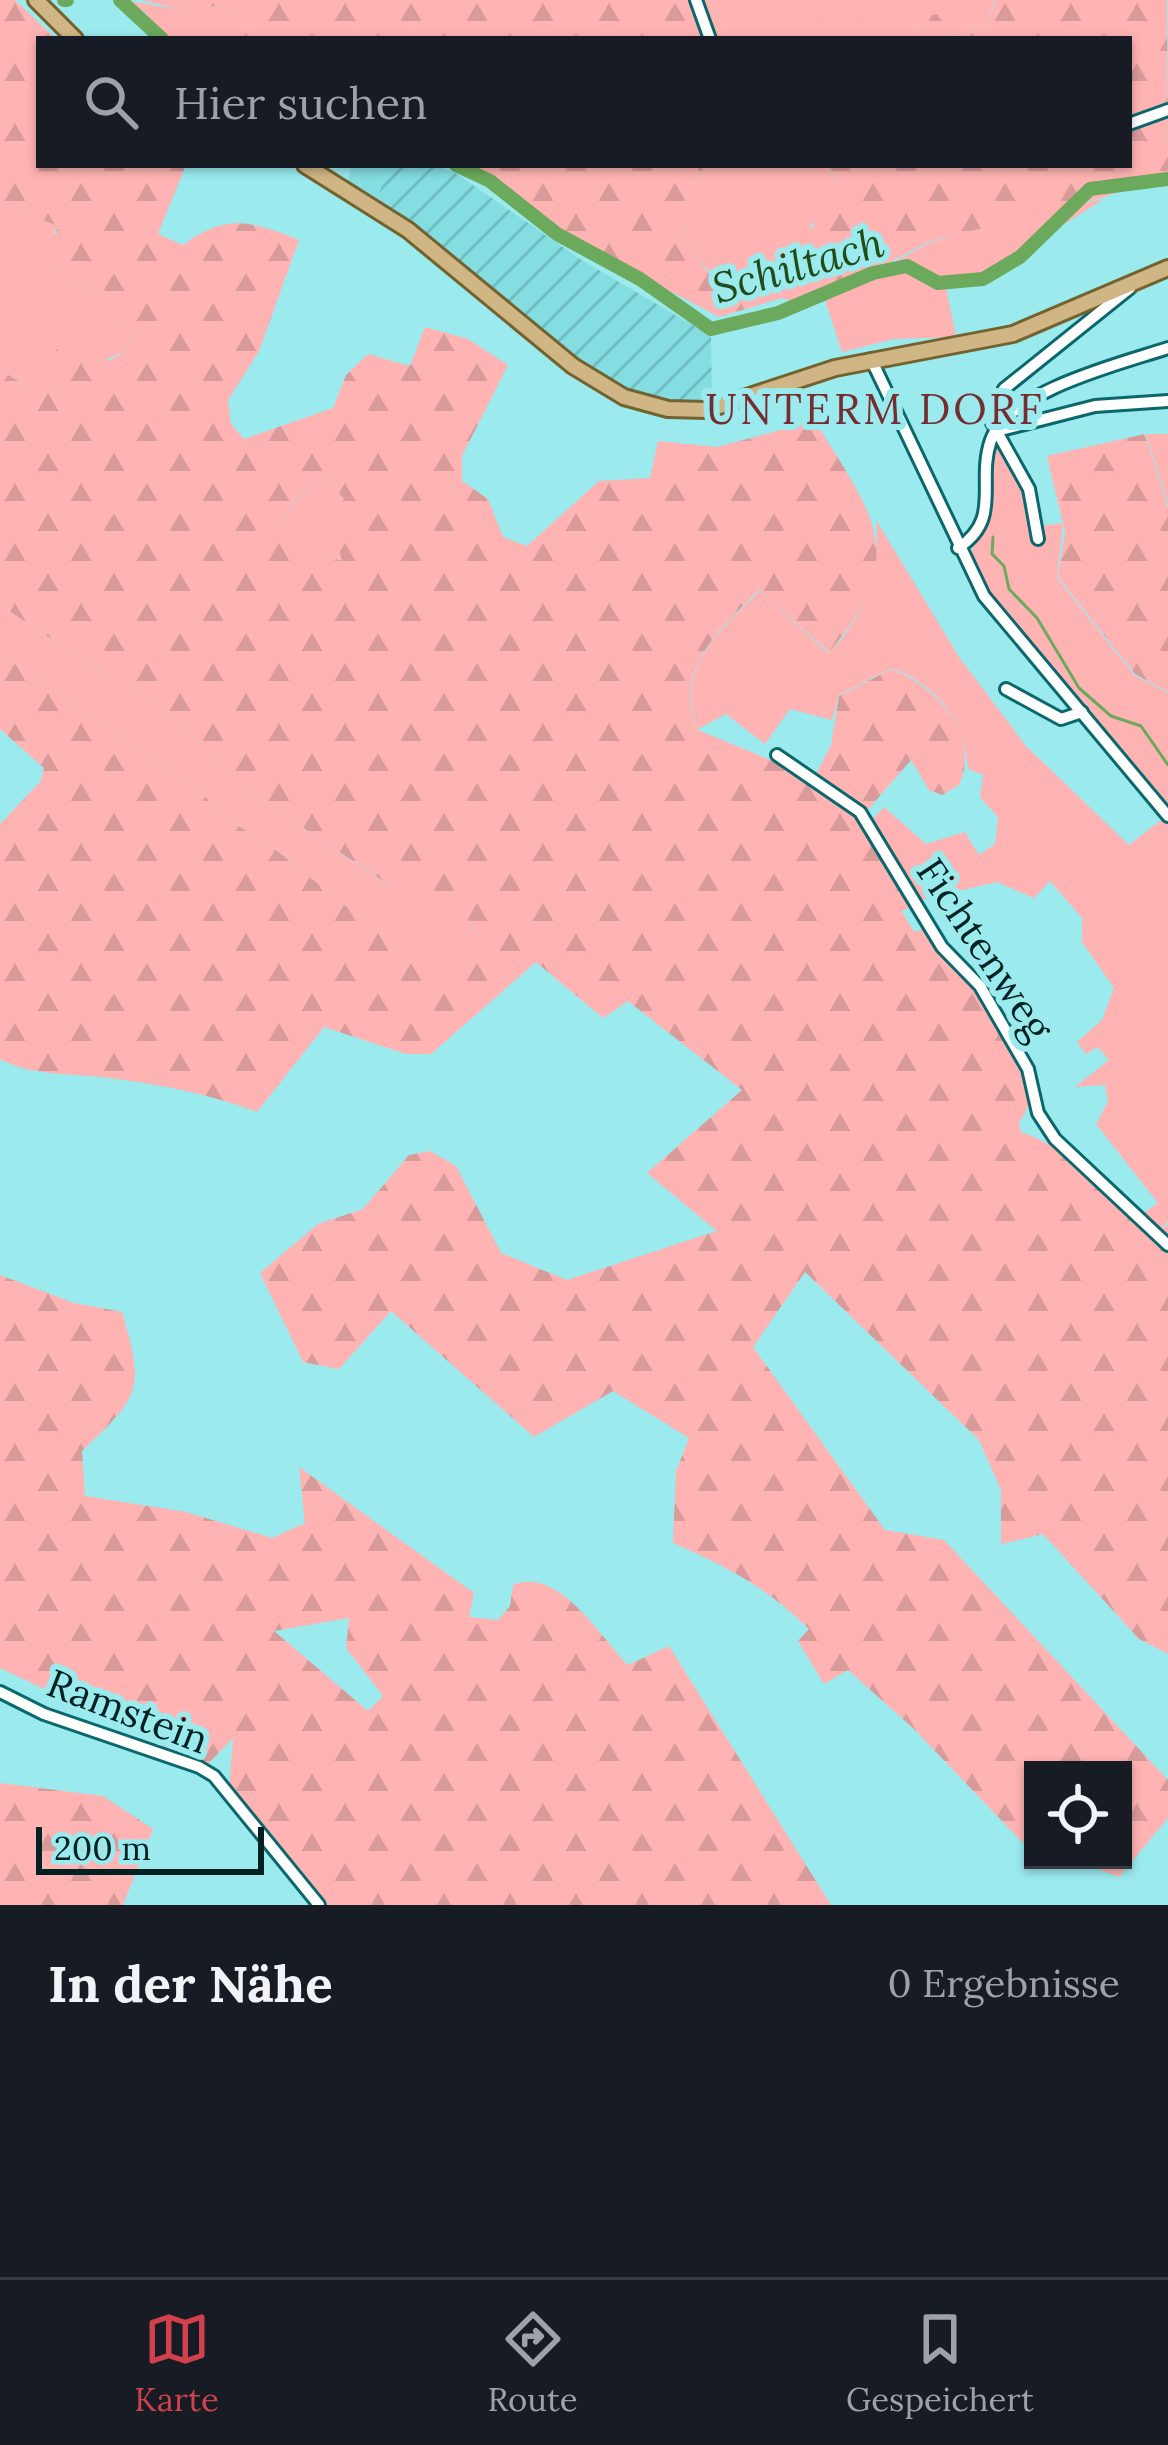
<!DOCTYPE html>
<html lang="de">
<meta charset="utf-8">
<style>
body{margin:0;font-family:Lora,serif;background:#242831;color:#f1f3f6}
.controls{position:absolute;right:36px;bottom:36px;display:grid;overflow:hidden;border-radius:0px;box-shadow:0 3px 9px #0004}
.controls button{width:108px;height:108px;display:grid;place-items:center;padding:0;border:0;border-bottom:3px solid #363941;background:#171b24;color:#f1f3f6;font:60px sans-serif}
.scale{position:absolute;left:36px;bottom:30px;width:228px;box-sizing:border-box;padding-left:12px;border:6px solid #002223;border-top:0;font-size:33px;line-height:42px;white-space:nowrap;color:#002223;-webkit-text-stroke:9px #9beaee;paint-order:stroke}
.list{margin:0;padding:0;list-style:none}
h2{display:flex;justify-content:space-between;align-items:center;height:156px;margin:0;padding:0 48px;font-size:51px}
h2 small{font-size:39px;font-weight:400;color:#9ea1a6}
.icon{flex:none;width:66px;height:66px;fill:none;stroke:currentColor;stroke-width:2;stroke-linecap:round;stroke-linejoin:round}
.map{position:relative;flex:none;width:1168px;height:1905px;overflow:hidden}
.search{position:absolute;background:#171b24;box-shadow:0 3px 9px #0004;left:36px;right:36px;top:36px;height:132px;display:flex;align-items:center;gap:30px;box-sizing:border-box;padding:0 42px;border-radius:0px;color:#9ea1a6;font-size:45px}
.sheet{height:372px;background:#171b24}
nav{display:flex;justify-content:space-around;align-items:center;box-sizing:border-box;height:168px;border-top:3px solid #363941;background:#171b24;font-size:33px;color:#9ea1a6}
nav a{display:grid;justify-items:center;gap:6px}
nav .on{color:#d0404d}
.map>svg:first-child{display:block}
.built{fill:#84dde1}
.industrial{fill:url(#industrial-furrows)}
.green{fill:#ffb3b3}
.forest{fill:url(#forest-firs);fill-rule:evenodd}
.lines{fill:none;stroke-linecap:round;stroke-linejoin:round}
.stream{stroke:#6baa5c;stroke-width:3}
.river{stroke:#6baa5c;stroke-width:14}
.minor-casing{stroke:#0a686c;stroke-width:16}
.major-casing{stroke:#73622d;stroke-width:20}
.minor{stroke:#fff;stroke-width:10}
.major{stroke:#d0b684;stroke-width:14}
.labels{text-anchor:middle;stroke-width:12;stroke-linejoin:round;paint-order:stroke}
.street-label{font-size:39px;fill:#002223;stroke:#9beaee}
.water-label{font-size:42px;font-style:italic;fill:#224c17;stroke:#9beaee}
.neighbourhood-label{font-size:42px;letter-spacing:3px;fill:#742d31;stroke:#9beaee}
</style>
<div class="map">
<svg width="1168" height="1905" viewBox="0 0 1168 1905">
<defs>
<pattern id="industrial-furrows" width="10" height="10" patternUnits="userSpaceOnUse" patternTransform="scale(3)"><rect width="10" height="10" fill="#84dde1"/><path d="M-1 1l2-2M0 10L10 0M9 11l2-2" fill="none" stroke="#70bdc1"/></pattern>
<pattern id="forest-firs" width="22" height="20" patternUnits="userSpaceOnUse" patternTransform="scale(3)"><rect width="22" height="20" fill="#ffb3b3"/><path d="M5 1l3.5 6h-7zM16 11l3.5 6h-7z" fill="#d99a9a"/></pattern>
</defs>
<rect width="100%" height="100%" fill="#9beaee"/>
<polygon class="built" points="351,165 390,165 375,203 347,185"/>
<polygon class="industrial" points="390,165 432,165 454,172 580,259 711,336 712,403 648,398 605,380 569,354 450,255 375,203"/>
<g class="green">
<polygon points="123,0 182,10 224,5 242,16 238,39 164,39 147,14"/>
<polygon points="711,0 996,0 985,28 953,37 920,18 914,39 732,39"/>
<path d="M703 165H830C843 214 792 242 761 269L764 276 724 280C684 261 680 221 689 182L702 175Z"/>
<polygon points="1104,199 982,276 945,282 956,337 894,339 842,352 825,300 929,243 1016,217"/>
<polygon points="0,203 58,226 41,250 60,263 58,281 98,291 131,330 126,351 58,380 45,397 0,370"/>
<polygon points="1146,434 1168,434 1168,504"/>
<polygon points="1002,439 1021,474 1033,527 1063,523 1057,578 1134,675 1168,693 1168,807 996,603 970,554 991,512 995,440"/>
<polygon points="324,474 344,499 343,561 274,538 293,504"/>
<path d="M876 520 959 657 1026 746 1129 845 1165 817 1168 824V1222L1155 1232 1141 1215 1158 1203 1096 1124 1108 1101 1105 1085 1075 1087 1109 1060 1098 1047 1086 1054 1077 1042 1102 1020 1114 988 1082 942V918L1050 881 1034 898 997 882 919 900 870 822 884 807 926 844 965 832 979 855 995 844 998 817 980 797 983 775 968 769C965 720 936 684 891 668L839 695 832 720 790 709 765 744 726 714 698 729C674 668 719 631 760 591L828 653C865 619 881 569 876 520Z"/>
<polygon points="0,605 95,668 151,697 248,791 388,885 415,877 475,924 434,977 276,850 223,816 201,792 0,654"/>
</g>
<g class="forest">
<path d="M0 0H15L56 39H39V165H186L158 234 183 245C227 213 250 221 299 240L259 351 228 400 231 424 244 439 333 408 346 375 368 354 410 366 425 327 468 339 508 365 462 456V481L488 499 503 537 527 546 599 481 650 478 658 441 717 447 815 421C871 513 913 555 829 652L759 590C719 630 672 669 698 730L814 778 831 745 839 696 891 669C935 685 982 735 959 785L942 795 929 790 911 760 859 820 912 906 902 911 914 932 925 928C942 954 963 973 981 996 1004 1025 1022 1068 1030 1103L1019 1123 1021 1132C1070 1148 1120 1197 1151 1237L1168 1224V1654L1139 1639 1043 1534 1001 1544V1490L979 1440 805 1272 753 1347 885 1530 944 1540 1168 1780V1818L1119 1877 1098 1869 1092 1860H1123V1770H1033V1839L1022 1842 914 1729 848 1670 824 1684 798 1641 809 1629C768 1588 726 1566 673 1543L676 1471 689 1438 613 1391 534 1437 391 1311 339 1369 303 1362 260 1273 318 1224 363 1209 409 1155 430 1151 456 1166 501 1253 567 1280 717 1231 647 1173 742 1090 628 1001 603 1018 536 962 431 1054H406L324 1027 257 1112C208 1093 153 1083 101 1077 66 1073 32 1076 0 1059V824L41 781 44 768 0 729V654L201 792 223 816 276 850 433 976 475 925 415 878 389 885 248 791 151 697 95 668 0 605V370L45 397 58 380 44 364 67 338 108 361 126 351 131 330 98 291 58 281 60 263C43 259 30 248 28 231L55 234 58 226 0 203ZM324 474 344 499 330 518 342 561 275 537 293 503Z"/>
<polygon points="141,0 711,0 732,39 238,39 242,16 224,5 182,10"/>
<path d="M997 0H1167L1168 172 1105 197 928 242 821 299 797 303 782 298 719 317 560 233 493 181 462 165H703L702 175 689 182C681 216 683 247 709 273L724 280 764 276 761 269 786 247 789 229 813 228 833 177 830 165H1129V39H914L920 18 937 14 954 37 985 28Z"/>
<polygon points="840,12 888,29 847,20 843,27 816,28 817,14"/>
<polygon points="1145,434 1168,508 1168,692 1135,674 1058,577 1065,532 1047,456"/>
<path d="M0 1275 74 1303 122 1312C145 1390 140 1396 82 1451L85 1496 186 1512 272 1538 305 1523 299 1467 474 1593 469 1617 498 1620 510 1606 513 1585C558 1566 599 1635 628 1665L669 1646 831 1905H325L229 1791 233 1738 206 1766 0 1668ZM349 1618 346 1648 383 1696 368 1711 274 1631Z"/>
<polygon points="0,1783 103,1796 153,1829 123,1905 0,1905"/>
</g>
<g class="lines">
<polyline class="stream" points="993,537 992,554 1004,566 1009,589 1037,618 1079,688 1111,716 1141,726 1168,765"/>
<g class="river">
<polyline points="64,0 67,0"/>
<polyline points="120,0 162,39"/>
<polyline points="456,165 490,181 557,234 640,279 711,329 778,313 873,273 907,266 938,283 983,279 1020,257 1090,189 1168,179"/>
</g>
<g class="minor-casing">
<g id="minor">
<polyline points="696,0 710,39"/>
<polyline points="1129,124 1168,110"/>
<polyline points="871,359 984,596 1168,816"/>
<polyline points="997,431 1095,406 1168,401"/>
<polyline points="1038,539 1029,489 991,421 1004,389 1130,288"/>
<path d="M958 548C1003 519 976 482 991 440 1008 391 1123 363 1168 348"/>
<polyline points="1006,689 1061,719 1082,712"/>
<polyline points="777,755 860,812 942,947 980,986 1028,1069 1038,1113 1055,1139 1168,1245"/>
<polyline points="0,1692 44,1714 199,1767 214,1776 319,1905"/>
</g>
</g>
<g class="major-casing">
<g id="major">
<polyline points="36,0 75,39"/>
<polyline points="305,165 408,230 573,366 624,397 668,409 707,410 835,368 1013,334 1168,268"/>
</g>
</g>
<use href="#minor" class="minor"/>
<use href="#major" class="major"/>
</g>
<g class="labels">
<g class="street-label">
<text transform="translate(985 949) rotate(56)" y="14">Fichtenweg</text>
<text transform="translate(128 1711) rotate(21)" y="14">Ramstein</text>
</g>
<g class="water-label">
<text transform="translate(798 265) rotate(-16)" y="15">Schiltach</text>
</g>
<g class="neighbourhood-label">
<text x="875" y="424">UNTERM DORF</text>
</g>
</g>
</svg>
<div class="controls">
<button><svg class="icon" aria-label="locate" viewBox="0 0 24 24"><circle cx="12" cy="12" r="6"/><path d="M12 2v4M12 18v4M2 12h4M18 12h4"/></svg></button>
</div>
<div class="scale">200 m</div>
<div class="search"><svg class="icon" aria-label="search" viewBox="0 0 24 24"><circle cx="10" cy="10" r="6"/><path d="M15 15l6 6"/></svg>Hier suchen</div>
</div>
<section class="sheet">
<h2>In der Nähe<small>0 Ergebnisse</small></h2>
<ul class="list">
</ul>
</section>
<nav>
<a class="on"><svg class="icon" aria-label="map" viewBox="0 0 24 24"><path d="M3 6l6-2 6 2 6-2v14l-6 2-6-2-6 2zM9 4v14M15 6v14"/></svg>Karte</a>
<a><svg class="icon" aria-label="directions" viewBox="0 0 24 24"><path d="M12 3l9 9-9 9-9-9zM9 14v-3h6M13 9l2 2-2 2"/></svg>Route</a>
<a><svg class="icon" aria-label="saved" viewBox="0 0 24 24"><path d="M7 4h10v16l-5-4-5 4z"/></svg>Gespeichert</a>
</nav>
